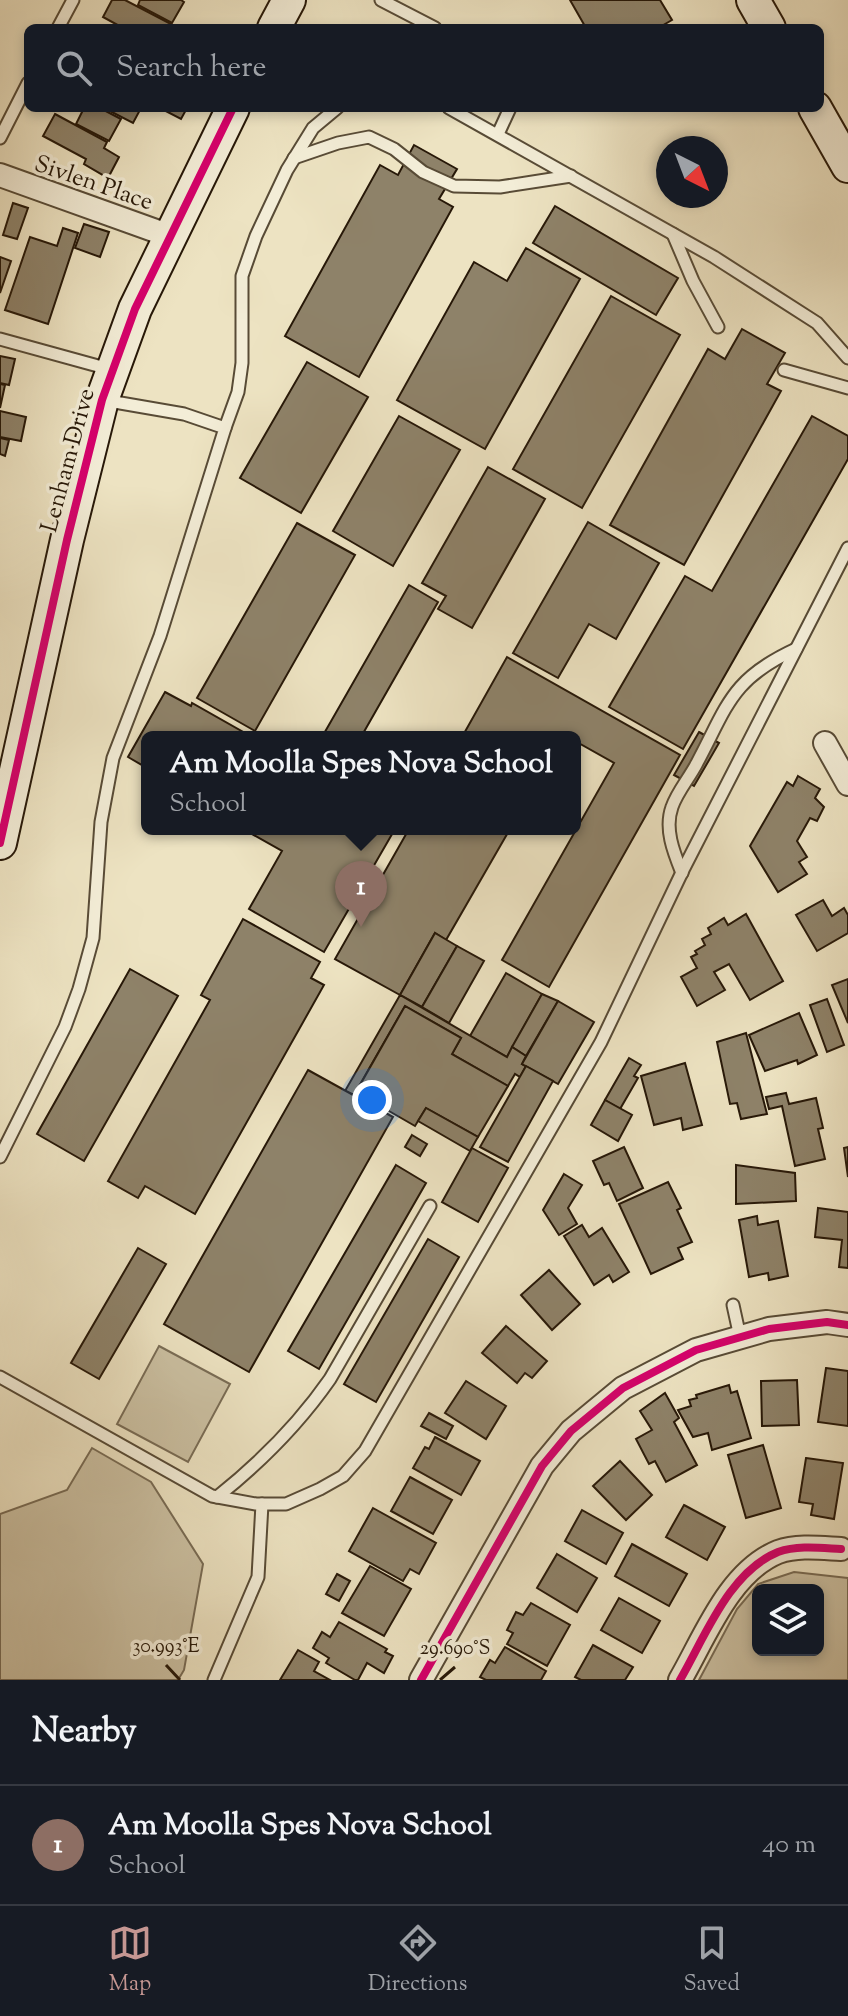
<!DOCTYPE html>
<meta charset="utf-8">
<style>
body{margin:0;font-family:"Sorts Mill Goudy",serif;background:#242831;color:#f1f3f6}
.controls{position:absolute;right:24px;bottom:24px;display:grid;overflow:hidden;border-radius:12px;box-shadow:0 4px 12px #0003}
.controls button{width:72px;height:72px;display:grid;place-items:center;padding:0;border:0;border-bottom:2px solid #363941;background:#171b24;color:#f1f3f6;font:40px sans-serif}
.compass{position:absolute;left:656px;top:136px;width:72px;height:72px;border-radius:50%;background:#171b24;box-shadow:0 4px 12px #0003;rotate:138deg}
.you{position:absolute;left:372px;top:1100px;width:28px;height:28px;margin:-20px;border:6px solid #fff;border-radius:50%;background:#1a73e8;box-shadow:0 0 0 12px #1a73e833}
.badge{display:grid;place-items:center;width:52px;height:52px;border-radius:50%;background:#c59692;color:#fff;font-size:26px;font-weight:700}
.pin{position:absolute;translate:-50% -66px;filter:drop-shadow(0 2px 4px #0008)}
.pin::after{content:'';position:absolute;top:42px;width:28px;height:24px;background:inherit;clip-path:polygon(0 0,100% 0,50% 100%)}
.popup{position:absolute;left:141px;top:731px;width:440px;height:104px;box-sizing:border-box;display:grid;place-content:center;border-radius:12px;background:#171b24;filter:drop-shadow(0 2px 6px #0005);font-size:26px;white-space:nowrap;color:#9ea1a6}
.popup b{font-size:30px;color:#f1f3f6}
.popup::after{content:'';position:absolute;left:50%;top:100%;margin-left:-16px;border:16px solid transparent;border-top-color:#171b24}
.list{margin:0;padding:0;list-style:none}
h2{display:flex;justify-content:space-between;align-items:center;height:104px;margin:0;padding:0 32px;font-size:34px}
h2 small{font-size:26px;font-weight:400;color:#9ea1a6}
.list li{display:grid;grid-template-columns:52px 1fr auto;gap:24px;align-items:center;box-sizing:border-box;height:120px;padding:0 32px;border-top:2px solid #363941}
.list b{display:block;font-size:30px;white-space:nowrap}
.list p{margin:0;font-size:26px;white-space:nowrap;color:#9ea1a6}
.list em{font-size:26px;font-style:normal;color:#9ea1a6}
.icon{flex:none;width:44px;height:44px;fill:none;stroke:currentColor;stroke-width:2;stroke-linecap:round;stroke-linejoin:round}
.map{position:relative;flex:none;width:848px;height:1680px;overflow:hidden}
.search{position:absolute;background:#171b24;box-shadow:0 4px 12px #0003;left:24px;right:24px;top:24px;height:88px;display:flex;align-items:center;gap:20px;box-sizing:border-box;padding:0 28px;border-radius:12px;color:#9ea1a6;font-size:30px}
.sheet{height:224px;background:#171b24}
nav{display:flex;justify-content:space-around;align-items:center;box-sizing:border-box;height:112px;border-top:2px solid #363941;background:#171b24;font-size:22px;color:#9ea1a6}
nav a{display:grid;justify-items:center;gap:4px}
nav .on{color:#c59692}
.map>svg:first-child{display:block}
.green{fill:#cbc0a2;stroke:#796c55;stroke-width:2;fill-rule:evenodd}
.building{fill:#8e8269;stroke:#271808;stroke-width:2}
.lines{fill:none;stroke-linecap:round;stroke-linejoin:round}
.lane-casing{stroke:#584b36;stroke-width:15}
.street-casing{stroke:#584b36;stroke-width:26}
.secondary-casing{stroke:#271808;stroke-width:36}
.lane{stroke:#f3edd7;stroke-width:11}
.street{stroke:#f3edd7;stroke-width:22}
.secondary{stroke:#f3edd7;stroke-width:32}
.cycleway-casing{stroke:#f3edd7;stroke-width:13}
.cycleway{stroke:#d6006c;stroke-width:8}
.ticks{fill:none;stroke:#271808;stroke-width:3}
.labels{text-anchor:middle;stroke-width:7;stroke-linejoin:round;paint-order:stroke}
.street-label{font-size:24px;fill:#271808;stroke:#f3edd7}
.ticks-label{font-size:20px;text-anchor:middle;fill:#271808;stroke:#f3edd7;stroke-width:7;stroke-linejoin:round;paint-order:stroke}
</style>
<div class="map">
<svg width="848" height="1680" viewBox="0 0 848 1680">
<rect width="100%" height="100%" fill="#ede3c2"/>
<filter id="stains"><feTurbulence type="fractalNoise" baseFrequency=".0025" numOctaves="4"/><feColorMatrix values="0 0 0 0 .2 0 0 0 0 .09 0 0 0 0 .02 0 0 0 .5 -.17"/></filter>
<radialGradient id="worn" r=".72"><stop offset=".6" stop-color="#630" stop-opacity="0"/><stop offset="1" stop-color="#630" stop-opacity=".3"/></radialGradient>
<g class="green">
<polygon points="159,1346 230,1384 188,1462 117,1424"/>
<polygon points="92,1448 151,1482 203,1564 184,1670 178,1680 0,1680 0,1514 67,1490"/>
<path d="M794 1572 848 1578V1680H699L737 1609 758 1584ZM758 1590H818V1650H758Z"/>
</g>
<g class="building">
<polygon points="112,0 125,0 171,24 169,28 123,28 103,17"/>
<polygon points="140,0 181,0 184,2 172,23 138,5"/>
<polygon points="570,0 660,0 672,20 658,28 586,28"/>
<polygon points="84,108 100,108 121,119 109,141 76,124"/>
<polygon points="104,108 141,108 133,123"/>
<polygon points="160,108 187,108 181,119"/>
<polygon points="55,114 107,142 104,148 119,157 108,178 84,164 86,159 43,136"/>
<polygon points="414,145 457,169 439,199 453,207 359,377 285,336 380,165 398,175"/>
<polygon points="13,203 28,208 17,239 3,235"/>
<polygon points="555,206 678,278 656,315 533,243"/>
<polygon points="84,224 109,232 100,257 75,248"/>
<polygon points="63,228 78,233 48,324 5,310 30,237 57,246"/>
<polygon points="526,248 580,279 485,449 397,400 474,262 507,281"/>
<polygon points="0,257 11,261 0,293"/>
<polygon points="611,296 680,335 582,508 513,469"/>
<polygon points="742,329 785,353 767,384 781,391 684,565 610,525 708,349 725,359"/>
<polygon points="0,356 15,359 9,385 0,383"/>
<polygon points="307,362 368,397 301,513 240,478"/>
<polygon points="0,384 5,385 0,408"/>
<polygon points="0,411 26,417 21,441 0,437"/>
<polygon points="399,416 460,450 393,566 333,531"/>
<polygon points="812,416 848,436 848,459 683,749 609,707 685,576 712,591"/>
<polygon points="0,438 9,440 5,456 0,454"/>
<polygon points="488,467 545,499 472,628 438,609 446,596 422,583"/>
<polygon points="588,522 659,563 616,639 589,624 558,678 513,653"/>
<polygon points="297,523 355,555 255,731 197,698"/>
<polygon points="409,585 438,602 361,737 322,737"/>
<polygon points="507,657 680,755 549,987 502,960 614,763 575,741 575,737 563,735 562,737 462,737"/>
<polygon points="165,692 191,706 192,703 252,737 147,737 147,768 128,757"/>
<polygon points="699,732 719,743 694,786 674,775"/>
<polygon points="798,776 820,789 815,798 824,807 817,821 810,818 797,841 807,857 799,862 807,874 778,892 750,846 787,782 793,786"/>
<polygon points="243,829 395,829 324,952 249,909 282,851"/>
<polygon points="409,829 510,829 446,940 435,933 400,995 335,959"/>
<polygon points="823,900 832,916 844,908 848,915 848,933 817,951 796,915"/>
<polygon points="746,914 783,981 750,1000 729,964 714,972 725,990 697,1006 681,977 697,968 691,957 697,954 695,951 705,945 702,939 711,934 708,928 724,918 728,925"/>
<polygon points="243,919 320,962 311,978 324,985 195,1214 145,1186 138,1198 108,1181 210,1000 201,995"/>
<polygon points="435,933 457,946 422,1007 400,995"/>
<polygon points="457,946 484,961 449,1023 422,1007"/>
<polygon points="130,969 178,996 84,1161 37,1134"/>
<polygon points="506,973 542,994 507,1057 470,1036"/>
<polygon points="848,979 848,1023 832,985"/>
<polygon points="542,994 558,1001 526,1056 512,1047"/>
<polygon points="400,995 507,1057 512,1047 526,1056 522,1064 526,1066 520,1077 515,1074 508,1086 452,1054 461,1038 405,1006 354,1095 345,1091"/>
<polygon points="827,999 844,1045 827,1052 810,1005"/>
<polygon points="558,1001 594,1022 558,1084 522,1064"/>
<polygon points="405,1006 461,1038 452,1054 508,1086 478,1137 426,1108 415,1126 356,1092"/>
<polygon points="799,1013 817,1055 798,1064 797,1060 765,1071 749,1035"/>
<polygon points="746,1033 767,1114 741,1119 737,1103 730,1104 717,1042"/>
<polygon points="629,1058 641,1065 634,1076 638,1078 620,1109 605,1100"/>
<polygon points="685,1063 702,1125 683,1130 681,1118 654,1125 641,1076"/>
<polygon points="526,1066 553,1081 508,1162 480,1147"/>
<polygon points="308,1070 393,1117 249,1372 164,1324"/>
<polygon points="786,1093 789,1104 816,1098 823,1128 818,1129 825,1159 795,1166 782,1106 769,1109 766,1097"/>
<polygon points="605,1100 632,1115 618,1141 591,1125"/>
<polygon points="426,1108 478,1137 470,1151 418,1121"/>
<polygon points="412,1135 427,1144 420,1156 405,1147"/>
<polygon points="624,1147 643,1188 617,1201 609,1183 604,1185 593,1161"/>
<polygon points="848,1147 848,1177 844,1148"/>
<polygon points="472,1148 508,1168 478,1222 442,1202"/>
<polygon points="396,1165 426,1183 319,1369 288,1351"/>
<polygon points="736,1165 795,1173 796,1201 736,1204"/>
<polygon points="564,1174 582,1185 568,1208 577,1224 559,1235 543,1210"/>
<polygon points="668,1182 681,1208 677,1210 692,1242 678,1248 683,1259 651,1274 619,1204"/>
<polygon points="818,1208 848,1212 848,1268 839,1267 842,1240 815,1237"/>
<polygon points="757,1216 758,1225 778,1221 788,1276 769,1280 768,1273 749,1277 739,1220"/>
<polygon points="582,1225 589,1237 602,1228 629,1272 613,1282 609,1275 594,1285 564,1236"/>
<polygon points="428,1239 459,1257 376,1402 344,1384"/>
<polygon points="138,1248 166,1264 99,1379 71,1363"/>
<polygon points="549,1270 580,1304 552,1330 521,1295"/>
<polygon points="506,1326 547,1361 532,1378 525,1373 517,1383 482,1353"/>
<polygon points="826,1368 848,1371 848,1426 818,1422"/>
<polygon points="797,1380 799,1425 762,1426 761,1381"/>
<polygon points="466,1381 506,1406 486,1439 445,1413"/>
<polygon points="729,1385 731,1393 737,1391 751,1438 712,1450 708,1433 693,1437 678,1410 691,1406 689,1400 697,1398 696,1395"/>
<polygon points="665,1393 679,1418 674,1422 697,1465 666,1482 655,1461 649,1464 636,1439 652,1430 640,1411"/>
<polygon points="429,1413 453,1426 446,1439 421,1426"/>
<polygon points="435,1437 480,1461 461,1495 413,1468 425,1447 429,1449"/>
<polygon points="763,1445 781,1508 746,1518 728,1455"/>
<polygon points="806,1458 843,1463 834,1519 811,1515 813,1504 799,1502"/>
<polygon points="620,1461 652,1495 626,1520 593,1486"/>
<polygon points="410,1477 452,1500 433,1534 391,1511"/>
<polygon points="684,1505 725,1527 707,1560 666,1537"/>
<polygon points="373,1508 436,1543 419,1574 410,1569 403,1581 349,1551"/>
<polygon points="582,1510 623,1533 606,1564 565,1541"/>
<polygon points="632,1544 687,1574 669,1606 615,1576"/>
<polygon points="557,1554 597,1578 577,1612 537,1588"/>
<polygon points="370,1566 411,1589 384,1636 342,1613"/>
<polygon points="337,1574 350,1581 339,1601 326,1594"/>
<polygon points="619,1598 660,1621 642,1653 601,1630"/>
<polygon points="531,1603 570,1625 547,1666 507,1644 513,1633 507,1630 516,1612 523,1615"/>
<polygon points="339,1622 387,1649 385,1652 393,1656 384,1673 367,1663 358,1680 355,1680 326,1663 329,1658 313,1648 322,1632 330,1637"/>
<polygon points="593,1645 633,1667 625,1680 581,1680 575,1677"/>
<polygon points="505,1647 546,1671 541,1680 486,1680 480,1677 490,1660 495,1663"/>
<polygon points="298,1650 319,1662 314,1671 330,1680 280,1680"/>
</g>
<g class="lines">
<g class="lane-casing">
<g id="lane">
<polyline points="381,0 435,28"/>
<polyline points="58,28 73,0"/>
<polyline points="449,108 714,257 817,323 848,358"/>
<polyline points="498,134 510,108"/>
<polyline points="0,138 28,83"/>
<polyline points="294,158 338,143 369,137 394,149 423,172 454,186 500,187 571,176"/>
<polyline points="673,234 693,281 718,327"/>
<polyline points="0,339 109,369"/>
<polyline points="784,370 848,388"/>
<polyline points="225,428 238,392 242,363 242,276 256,236 287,170 313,128 337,108"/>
<path d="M682 873C674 853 664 829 672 807 677 792 690 777 697 763 728 705 731 679 796 649"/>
<polyline points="0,1157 65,1027 79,989 93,938 101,822 113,758 160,636 225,428 184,414 103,400"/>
<polyline points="733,1305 740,1337"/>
<polyline points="0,1377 212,1496 256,1504 286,1504 320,1489 343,1476 365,1451 601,1042 684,868 848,548"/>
<path d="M217 1497C261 1462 298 1425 330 1379L430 1206"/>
<polyline points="214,1680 258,1577 262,1504"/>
</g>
</g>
<g class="street-casing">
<g id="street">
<polyline points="0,175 170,236"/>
<polyline points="825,743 848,784"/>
<polyline points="421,1680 542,1466 571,1431 623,1388 696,1350 769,1329 827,1322 848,1325"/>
<path d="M680 1680C705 1637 729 1572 778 1552 798 1545 821 1548 841 1549"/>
</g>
</g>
<g class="secondary-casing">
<g id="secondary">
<polyline points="753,0 769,28"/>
<polyline points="274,28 289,0"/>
<polyline points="815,108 848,166"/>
<polyline points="0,843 67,540 102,400 135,309 233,108"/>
</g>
</g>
<use href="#lane" class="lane"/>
<use href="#street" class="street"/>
<use href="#secondary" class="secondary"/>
<g class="cycleway-casing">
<g id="cycleway">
<polyline points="0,843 67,540 102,400 135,309 233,108"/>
<polyline points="421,1680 542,1466 571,1431 623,1388 696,1350 769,1329 827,1322 848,1325"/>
<path d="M680 1680C705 1637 729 1572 778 1552 798 1545 821 1548 841 1549"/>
</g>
</g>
<use href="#cycleway" class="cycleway"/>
</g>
<path class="ticks" d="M166 1665 180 1680M440 1680 455 1667"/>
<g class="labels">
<g class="street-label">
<text transform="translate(94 182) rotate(19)" y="8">Sivlen Place</text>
<text transform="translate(67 460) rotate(-75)" y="8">Lenham Drive</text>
</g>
</g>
<g class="ticks-label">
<text x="166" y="1652">30.993°E</text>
<text x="455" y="1654">29.690°S</text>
</g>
<rect width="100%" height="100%" filter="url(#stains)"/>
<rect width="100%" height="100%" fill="url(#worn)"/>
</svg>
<div class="controls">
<button><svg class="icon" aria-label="layers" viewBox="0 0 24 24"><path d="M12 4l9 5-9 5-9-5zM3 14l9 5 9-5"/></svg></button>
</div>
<svg class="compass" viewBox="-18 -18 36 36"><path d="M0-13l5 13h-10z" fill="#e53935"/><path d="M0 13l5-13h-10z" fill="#9ea1a6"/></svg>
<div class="you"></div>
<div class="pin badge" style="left:361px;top:927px;background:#8d6e63">1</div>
<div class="popup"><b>Am Moolla Spes Nova School</b>School</div>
<div class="search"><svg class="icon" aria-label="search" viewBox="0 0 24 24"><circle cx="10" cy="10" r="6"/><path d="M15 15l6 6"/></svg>Search here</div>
</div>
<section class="sheet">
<h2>Nearby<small></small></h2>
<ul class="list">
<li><span class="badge" style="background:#8d6e63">1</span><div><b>Am Moolla Spes Nova School</b><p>School</p></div><em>40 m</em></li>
</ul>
</section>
<nav>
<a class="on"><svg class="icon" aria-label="map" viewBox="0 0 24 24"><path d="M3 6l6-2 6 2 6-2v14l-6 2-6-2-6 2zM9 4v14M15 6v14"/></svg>Map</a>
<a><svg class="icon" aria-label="directions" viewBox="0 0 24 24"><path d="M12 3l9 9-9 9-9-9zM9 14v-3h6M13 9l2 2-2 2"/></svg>Directions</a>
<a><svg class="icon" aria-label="saved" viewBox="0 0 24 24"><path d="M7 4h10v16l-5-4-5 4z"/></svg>Saved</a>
</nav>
